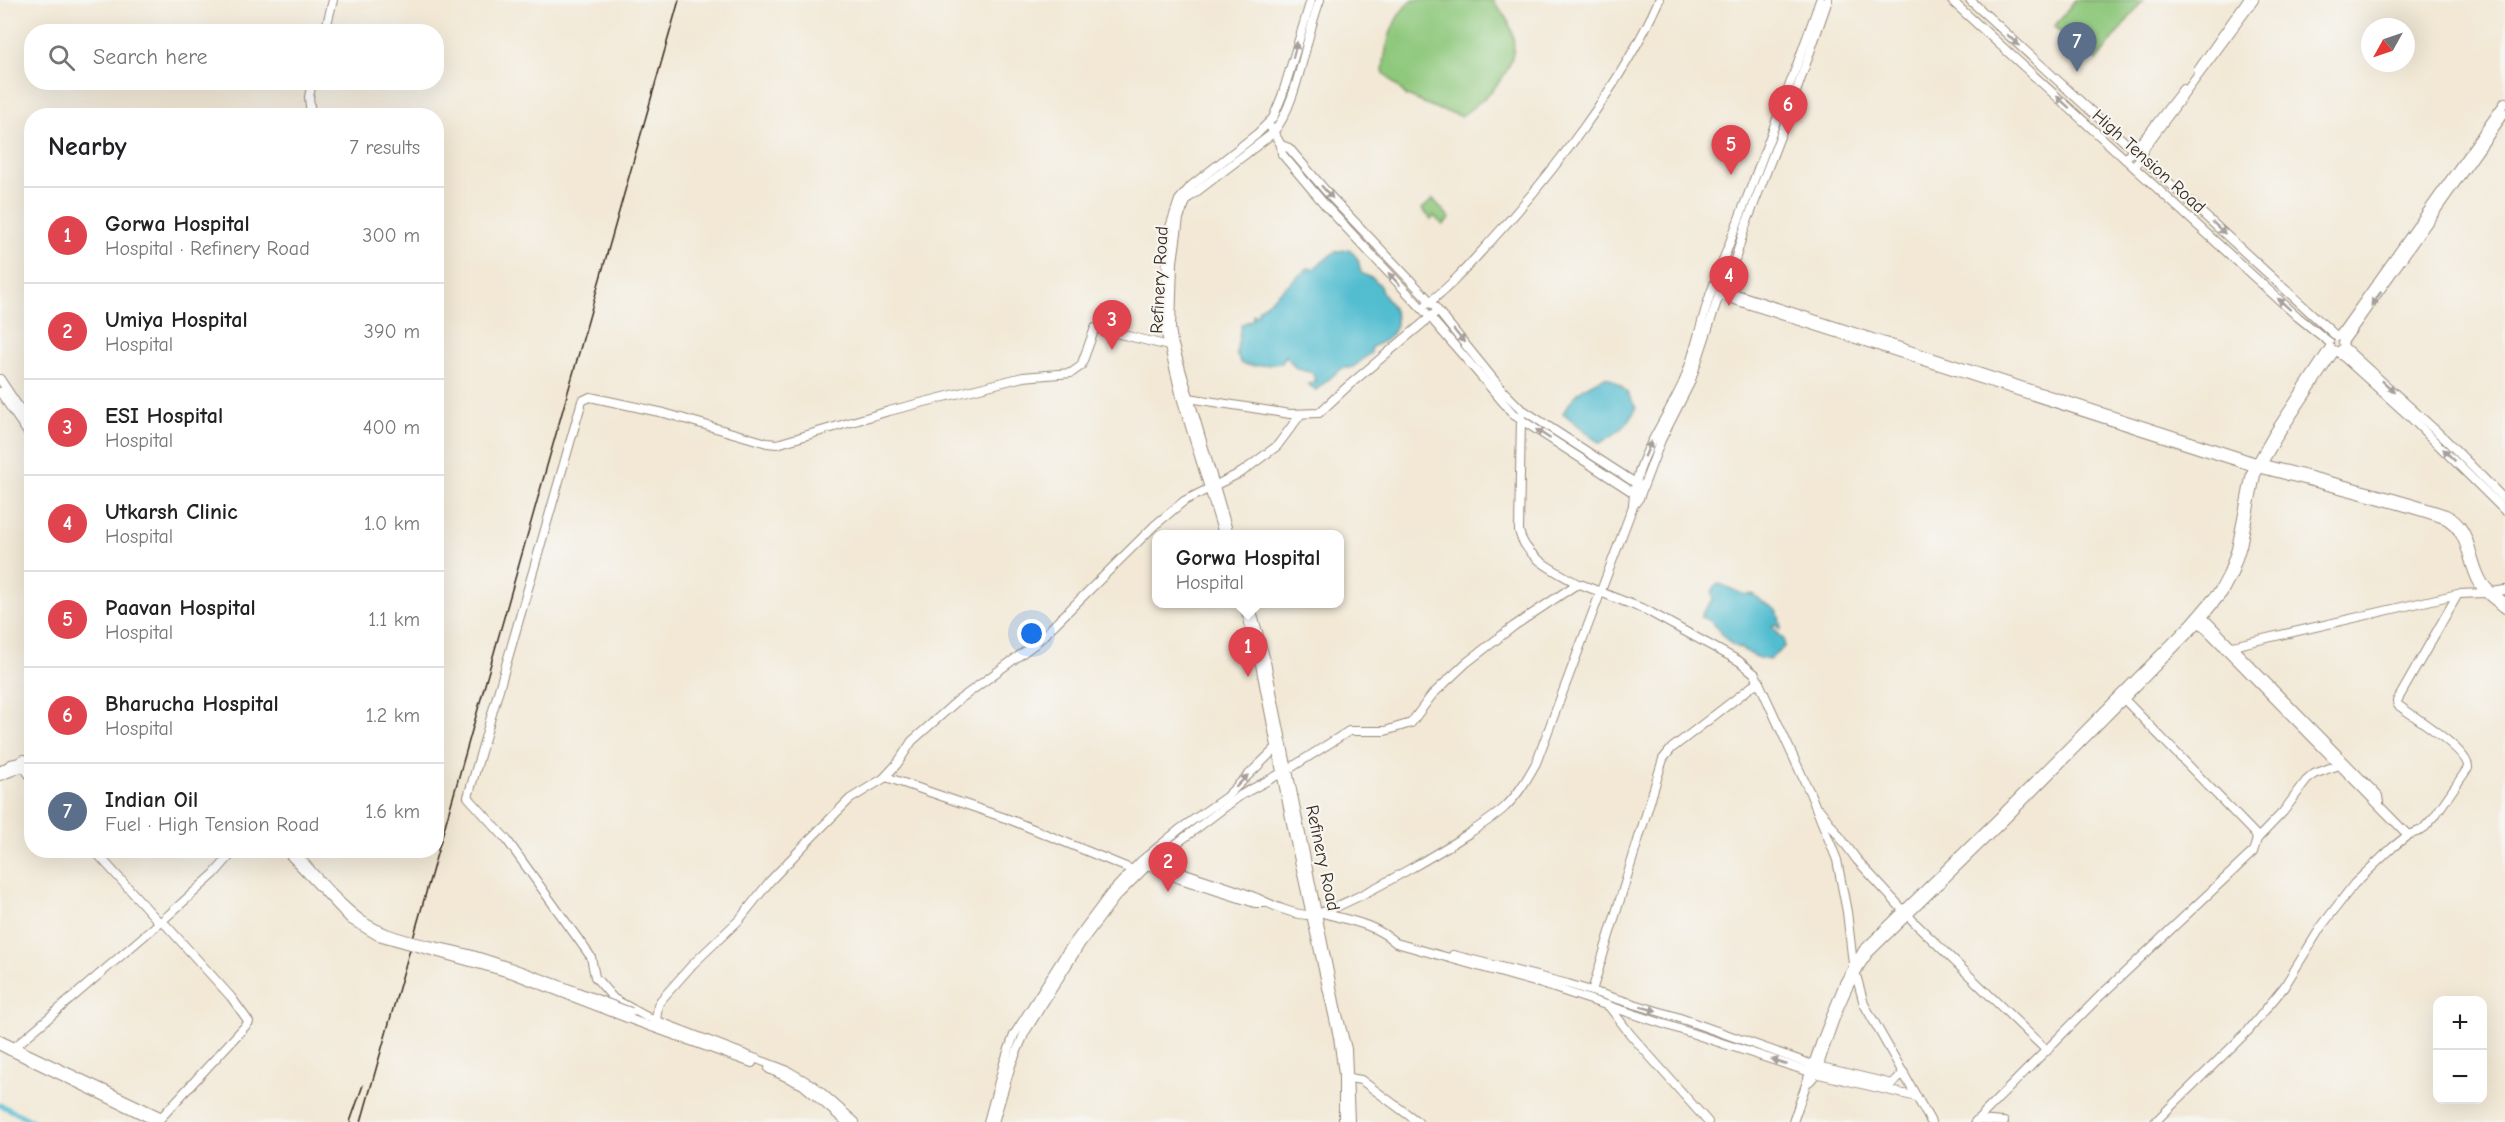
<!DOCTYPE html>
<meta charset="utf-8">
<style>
body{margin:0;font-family:"Comic Neue",sans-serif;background:#f6f6f6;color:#202124}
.controls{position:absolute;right:18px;bottom:18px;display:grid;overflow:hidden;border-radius:12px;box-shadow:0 6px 24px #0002}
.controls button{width:54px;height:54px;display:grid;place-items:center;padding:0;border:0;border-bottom:2px solid #e0e0e0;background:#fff;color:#202124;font:30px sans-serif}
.compass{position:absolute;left:2361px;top:18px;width:54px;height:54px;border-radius:50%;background:#fff;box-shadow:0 6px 24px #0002;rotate:230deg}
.you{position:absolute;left:1032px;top:634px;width:21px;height:21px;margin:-15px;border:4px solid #fff;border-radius:50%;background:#1a73e8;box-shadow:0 0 0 9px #1a73e833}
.badge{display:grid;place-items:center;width:39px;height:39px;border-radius:50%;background:#1f6fb2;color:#fff;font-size:20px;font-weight:700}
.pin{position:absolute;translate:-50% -50px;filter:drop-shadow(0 2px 3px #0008)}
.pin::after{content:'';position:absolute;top:32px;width:21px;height:18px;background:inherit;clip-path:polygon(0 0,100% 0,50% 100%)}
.popup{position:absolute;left:1152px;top:530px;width:192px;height:78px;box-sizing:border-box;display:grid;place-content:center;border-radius:12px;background:#fff;filter:drop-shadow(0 2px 4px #0005);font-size:20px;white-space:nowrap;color:#757577}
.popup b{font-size:22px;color:#202124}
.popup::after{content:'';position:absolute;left:50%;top:100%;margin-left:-12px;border:12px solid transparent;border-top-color:#fff}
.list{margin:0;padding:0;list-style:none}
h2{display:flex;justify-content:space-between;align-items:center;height:78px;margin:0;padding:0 24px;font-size:26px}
h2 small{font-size:20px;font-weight:400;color:#757577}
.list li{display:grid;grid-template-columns:39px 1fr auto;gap:18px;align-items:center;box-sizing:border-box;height:96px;padding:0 24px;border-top:2px solid #e0e0e0}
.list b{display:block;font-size:22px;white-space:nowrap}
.list p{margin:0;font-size:20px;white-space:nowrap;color:#757577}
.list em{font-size:20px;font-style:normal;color:#757577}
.icon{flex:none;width:33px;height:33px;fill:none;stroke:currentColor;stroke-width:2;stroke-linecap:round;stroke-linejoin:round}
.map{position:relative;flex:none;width:2505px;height:1122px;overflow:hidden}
.search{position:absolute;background:#fff;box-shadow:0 6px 24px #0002;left:24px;top:24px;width:420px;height:66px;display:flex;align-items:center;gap:15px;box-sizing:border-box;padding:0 21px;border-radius:24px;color:#757577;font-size:22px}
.panel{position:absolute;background:#fff;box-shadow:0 6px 24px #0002;left:24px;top:108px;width:420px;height:750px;border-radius:24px}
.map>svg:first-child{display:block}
.green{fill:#8ec87c;stroke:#64794d;stroke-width:1.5}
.water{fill:#53bdd0;stroke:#477477;stroke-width:1.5}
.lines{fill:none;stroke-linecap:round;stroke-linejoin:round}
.canal{stroke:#53bdd0;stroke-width:5}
.secondary-casing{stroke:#96897a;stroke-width:10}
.primary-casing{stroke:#96897a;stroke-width:10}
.secondary{stroke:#fff;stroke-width:8}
.primary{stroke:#fff;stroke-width:8}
.rail{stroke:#3b2a1e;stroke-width:1.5}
.secondary-bridge-casing{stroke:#96897a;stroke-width:10;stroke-linecap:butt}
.secondary-bridge{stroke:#fff;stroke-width:8}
.oneway{fill:#a79f9a}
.labels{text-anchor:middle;stroke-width:4.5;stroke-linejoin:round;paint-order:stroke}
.street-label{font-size:18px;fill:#3b2a1e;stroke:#f6f6f2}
</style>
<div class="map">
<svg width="2505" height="1122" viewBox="0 0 2505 1122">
<rect width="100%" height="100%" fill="#f6f6f2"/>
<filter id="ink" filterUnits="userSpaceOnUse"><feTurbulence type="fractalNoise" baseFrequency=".0167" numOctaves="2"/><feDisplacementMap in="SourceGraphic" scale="12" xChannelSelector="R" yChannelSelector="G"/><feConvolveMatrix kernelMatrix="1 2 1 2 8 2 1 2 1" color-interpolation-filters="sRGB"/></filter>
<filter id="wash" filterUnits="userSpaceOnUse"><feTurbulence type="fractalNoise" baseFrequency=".008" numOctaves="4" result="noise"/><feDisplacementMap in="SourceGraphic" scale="24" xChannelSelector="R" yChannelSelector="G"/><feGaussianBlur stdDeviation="1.35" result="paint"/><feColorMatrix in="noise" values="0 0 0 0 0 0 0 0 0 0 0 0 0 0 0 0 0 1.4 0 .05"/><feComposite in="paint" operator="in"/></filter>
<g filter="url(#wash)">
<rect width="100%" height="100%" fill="#f2e8d5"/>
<g class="green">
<path d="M1412 0H1492C1537 46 1505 86 1461 116L1440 110 1407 96 1383 72C1385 47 1391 17 1412 0Z"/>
<polygon points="2075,0 2143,0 2097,60 2054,27"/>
<polygon points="1433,199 1450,218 1443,225 1434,216 1431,219 1422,209"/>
</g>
<g class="water">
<path d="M1349 249 1358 259 1361 273 1374 279 1381 286V291C1392 305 1405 321 1388 338 1384 342 1376 344 1371 348V353L1353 367 1341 369 1316 390 1308 384 1315 382 1313 373 1297 369 1285 355 1282 363C1267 364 1256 368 1242 364L1236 354 1241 325 1253 319V314L1258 315V310L1308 268 1313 269 1335 252Z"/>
<path d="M1606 377C1622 383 1628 393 1636 408 1629 426 1616 433 1600 443L1563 413C1576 392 1583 386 1606 377Z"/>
<path d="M1719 584C1732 587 1740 597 1753 594 1768 611 1778 599 1781 629L1774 624 1772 626 1784 640V647L1769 660C1754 657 1754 656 1742 649 1739 647 1736 647 1733 645 1721 637 1716 619 1700 617L1713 599 1712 592 1715 586Z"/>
</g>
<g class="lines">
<polyline class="canal" points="0,1105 35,1122"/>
</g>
</g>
<g filter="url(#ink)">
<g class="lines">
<g class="secondary-casing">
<g id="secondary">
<polyline points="1951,0 2298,317 2329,342"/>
<polyline points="1970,0 2336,336"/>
<polyline points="325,32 333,0"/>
<polyline points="2198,70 2247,0"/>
<polyline points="311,116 309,97 312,82"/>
<polyline points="1271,128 1281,145 1282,154 1325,205 1430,317 1514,415 1637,495"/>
<polyline points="1281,145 1289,148 1332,198 1430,301 1503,391 1520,408 1640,486"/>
<polyline points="2125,159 2149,133 2183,89"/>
<polyline points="2135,168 2145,147 2254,0"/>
<path d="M1721 289 2256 462C2320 479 2383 493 2446 514 2474 527 2469 560 2484 583 2489 591 2498 596 2505 602"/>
<path d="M1719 295 2254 467C2318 484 2382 498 2444 519 2468 531 2466 562 2478 583 2484 594 2495 601 2505 609"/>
<path d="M1427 304C1451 286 1469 265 1489 243 1551 176 1622 84 1659 0"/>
<polyline points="2339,336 2505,102"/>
<polyline points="2342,338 2344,347 2445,439 2505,500"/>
<polyline points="2344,341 2505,113"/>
<polyline points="2331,349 2338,352 2344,347"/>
<polyline points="2338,352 2409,416 2505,511"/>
<polyline points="0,379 32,427"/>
<polyline points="0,392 32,439"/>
<polyline points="1189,398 1290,414 1319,413 1348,386 1434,314"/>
<path d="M1521 417 1519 531C1525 558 1556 571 1578 584"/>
<path d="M1633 504C1635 458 1665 423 1683 383 1696 352 1701 318 1713 287 1749 191 1787 97 1820 0"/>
<polyline points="2200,614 2378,796 2379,803"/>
<polyline points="2196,619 2408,835"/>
<polyline points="2224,648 2458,594 2485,593 2505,590"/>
<polyline points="2120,695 2255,834 2257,839"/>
<circle cx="24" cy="763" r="4"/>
<polyline points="24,767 32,779"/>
<polyline points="0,771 11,764 20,762"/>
<polyline points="0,776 23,767"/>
<polyline points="884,778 897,764 912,741 956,702 1035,644 1155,525 1184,501 1242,472 1277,446 1301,414"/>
<polyline points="1820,810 1857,860 1915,923 2047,1051"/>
<polyline points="94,850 159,922"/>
<path d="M1146 857C1182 875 1221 883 1257 898 1272 905 1293 915 1309 915 1337 915 1481 830 1504 808 1518 795 1527 779 1536 763L1633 506 1639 498 1661 440 1690 383 1721 289 1734 263 1745 227 1786 121 1828 0"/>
<polyline points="1146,864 1180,879 1255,903 1265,903"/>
<path d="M1323 913C1351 921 1373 923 1396 943L1542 984 1810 1072 1917 1097"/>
<polyline points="163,920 214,874 235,850"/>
<polyline points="1453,955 1568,984 1677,1017 1813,1065 1892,1084 1904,1073"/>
<polyline points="1592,991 1663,759 1672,748 1759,681"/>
<polyline points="1608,1005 1630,1034 1708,1122"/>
<polyline points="647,1017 614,999 595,977 591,957 507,840 468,797 582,401 590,397 664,413 767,443 777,444 889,411 1023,377 1071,373 1081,366 1095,328 1173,347"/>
<polyline points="652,1019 788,1071 814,1086 855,1122"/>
<polyline points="635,1021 752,1063"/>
<polyline points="656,1021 658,1005 661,1000 693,964 739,920 770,881 812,837 850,799 886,777 1011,820 1133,870"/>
<polyline points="0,1040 160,1116"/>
<polyline points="0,1046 157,1122 249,1022 231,997 166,925"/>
<polyline points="10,1051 158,924"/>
<polyline points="769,1069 803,1085 846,1122"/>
<polyline points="1344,1077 1361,1080 1418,1122"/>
<path d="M1810 1081 1816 1074C1830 1033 1842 989 1868 954L2000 825 2195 627 2223 593 2233 574 2242 546 2256 475 2278 437 2335 351"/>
<polyline points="1978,1120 2004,1122"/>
<polyline points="988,1122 1004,1063 1014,1035 1066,953 1110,894 1141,861 1180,829 1226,797 1279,745"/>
<polyline points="994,1122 1011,1065 1025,1032 1081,943 1115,898 1148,865 1241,795 1289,769 1349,731 1385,731 1411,723 1432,695 1466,663 1514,626 1574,586 1580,584 1646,610 1739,661 1755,674 1810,793 1837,860 1847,912 1853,964 1864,1004 1931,1122"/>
<polyline points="1793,1122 1820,1044 1844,983 1863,950 2002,814 2191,623 2219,590 2227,575 2236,549 2251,473 2273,434 2330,347"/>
<polyline points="1975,1122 2100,996 2253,852 2257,839 2283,812 2306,781 2314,774 2338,765"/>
<path d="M2155 1122 2248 1031 2284 987 2321 927 2354 884 2393 847 2408 835 2422 830 2434 817 2468 768C2470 751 2413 716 2398 705L2397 701 2458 594"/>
</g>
</g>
<g class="primary-casing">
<g id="primary">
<polyline points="1223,534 1181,397 1165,330 1167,255 1170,227 1179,200 1191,186 1257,134 1273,118 1282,96 1311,0"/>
<path d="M1229 534 1173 342 1171 328 1173 262 1179 218 1187 199 1272 134C1298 105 1305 38 1320 0"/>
<polyline points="1250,604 1265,657 1336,1007 1347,1049 1350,1122"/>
<polyline points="1244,605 1259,659 1294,838 1338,1037 1343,1074 1343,1122"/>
</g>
</g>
<use href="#secondary" class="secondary"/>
<use href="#primary" class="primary"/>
<g class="rail">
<polyline points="350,1122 363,1085"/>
<polyline points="361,1122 679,0"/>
</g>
<g class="secondary-bridge-casing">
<g id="secondary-bridge">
<polyline points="285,850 351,920 378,936 513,974 635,1021"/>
<path d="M293 850C314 873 335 900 360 919 392 942 439 945 476 956 529 972 579 993 631 1012"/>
</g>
</g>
<use href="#secondary-bridge" class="secondary-bridge"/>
</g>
<defs><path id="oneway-solid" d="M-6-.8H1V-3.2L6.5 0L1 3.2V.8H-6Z" transform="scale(1.5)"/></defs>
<g class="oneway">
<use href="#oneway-solid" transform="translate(2013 40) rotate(43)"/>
<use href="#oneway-solid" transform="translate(1295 50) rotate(-75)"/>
<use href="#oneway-solid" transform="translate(2063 102) rotate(-138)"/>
<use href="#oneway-solid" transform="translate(1327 192) rotate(48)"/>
<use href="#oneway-solid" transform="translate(2219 228) rotate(43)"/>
<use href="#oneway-solid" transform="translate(1394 279) rotate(-133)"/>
<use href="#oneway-solid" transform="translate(2376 299) rotate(125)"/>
<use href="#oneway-solid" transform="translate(2284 304) rotate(-138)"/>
<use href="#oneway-solid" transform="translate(1459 336) rotate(51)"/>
<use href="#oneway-solid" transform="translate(2388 386) rotate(42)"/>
<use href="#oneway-solid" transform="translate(1543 434) rotate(-147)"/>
<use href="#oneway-solid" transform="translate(1648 449) rotate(-67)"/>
<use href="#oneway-solid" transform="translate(2449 455) rotate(-135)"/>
<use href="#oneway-solid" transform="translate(1242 781) rotate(-45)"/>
<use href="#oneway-solid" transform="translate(1649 1009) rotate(16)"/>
<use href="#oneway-solid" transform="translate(1779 1062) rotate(-162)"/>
</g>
</g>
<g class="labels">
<g class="street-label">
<text transform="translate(2149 161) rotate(42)" y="6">High Tension Road</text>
<text transform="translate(1159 280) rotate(-87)" y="6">Refinery Road</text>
<text transform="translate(1323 858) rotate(78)" y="6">Refinery Road</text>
</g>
</g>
</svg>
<div class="controls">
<button>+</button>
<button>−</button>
</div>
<svg class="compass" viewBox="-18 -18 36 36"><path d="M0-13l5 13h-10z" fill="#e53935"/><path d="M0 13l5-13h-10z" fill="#757577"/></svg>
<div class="you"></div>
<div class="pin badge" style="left:1248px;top:677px;background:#e0444e">1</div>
<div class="popup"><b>Gorwa Hospital</b>Hospital</div>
<div class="pin badge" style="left:1168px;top:892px;background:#e0444e">2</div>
<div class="pin badge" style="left:1112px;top:350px;background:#e0444e">3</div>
<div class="pin badge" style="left:1729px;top:306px;background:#e0444e">4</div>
<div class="pin badge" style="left:1731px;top:175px;background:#e0444e">5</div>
<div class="pin badge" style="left:1788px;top:135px;background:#e0444e">6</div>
<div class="pin badge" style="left:2077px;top:72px;background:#5c6f8a">7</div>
<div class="search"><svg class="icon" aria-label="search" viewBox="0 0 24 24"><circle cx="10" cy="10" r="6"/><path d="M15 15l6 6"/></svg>Search here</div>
<section class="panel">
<h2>Nearby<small>7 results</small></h2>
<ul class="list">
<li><span class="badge" style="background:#e0444e">1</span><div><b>Gorwa Hospital</b><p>Hospital · Refinery Road</p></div><em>300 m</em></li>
<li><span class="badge" style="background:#e0444e">2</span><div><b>Umiya Hospital</b><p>Hospital</p></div><em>390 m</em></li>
<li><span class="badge" style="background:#e0444e">3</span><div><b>ESI Hospital</b><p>Hospital</p></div><em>400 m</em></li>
<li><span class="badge" style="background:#e0444e">4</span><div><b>Utkarsh Clinic</b><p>Hospital</p></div><em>1.0 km</em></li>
<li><span class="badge" style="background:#e0444e">5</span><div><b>Paavan Hospital</b><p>Hospital</p></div><em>1.1 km</em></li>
<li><span class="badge" style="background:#e0444e">6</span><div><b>Bharucha Hospital</b><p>Hospital</p></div><em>1.2 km</em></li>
<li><span class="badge" style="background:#5c6f8a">7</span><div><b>Indian Oil</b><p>Fuel · High Tension Road</p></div><em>1.6 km</em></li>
</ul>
</section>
</div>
